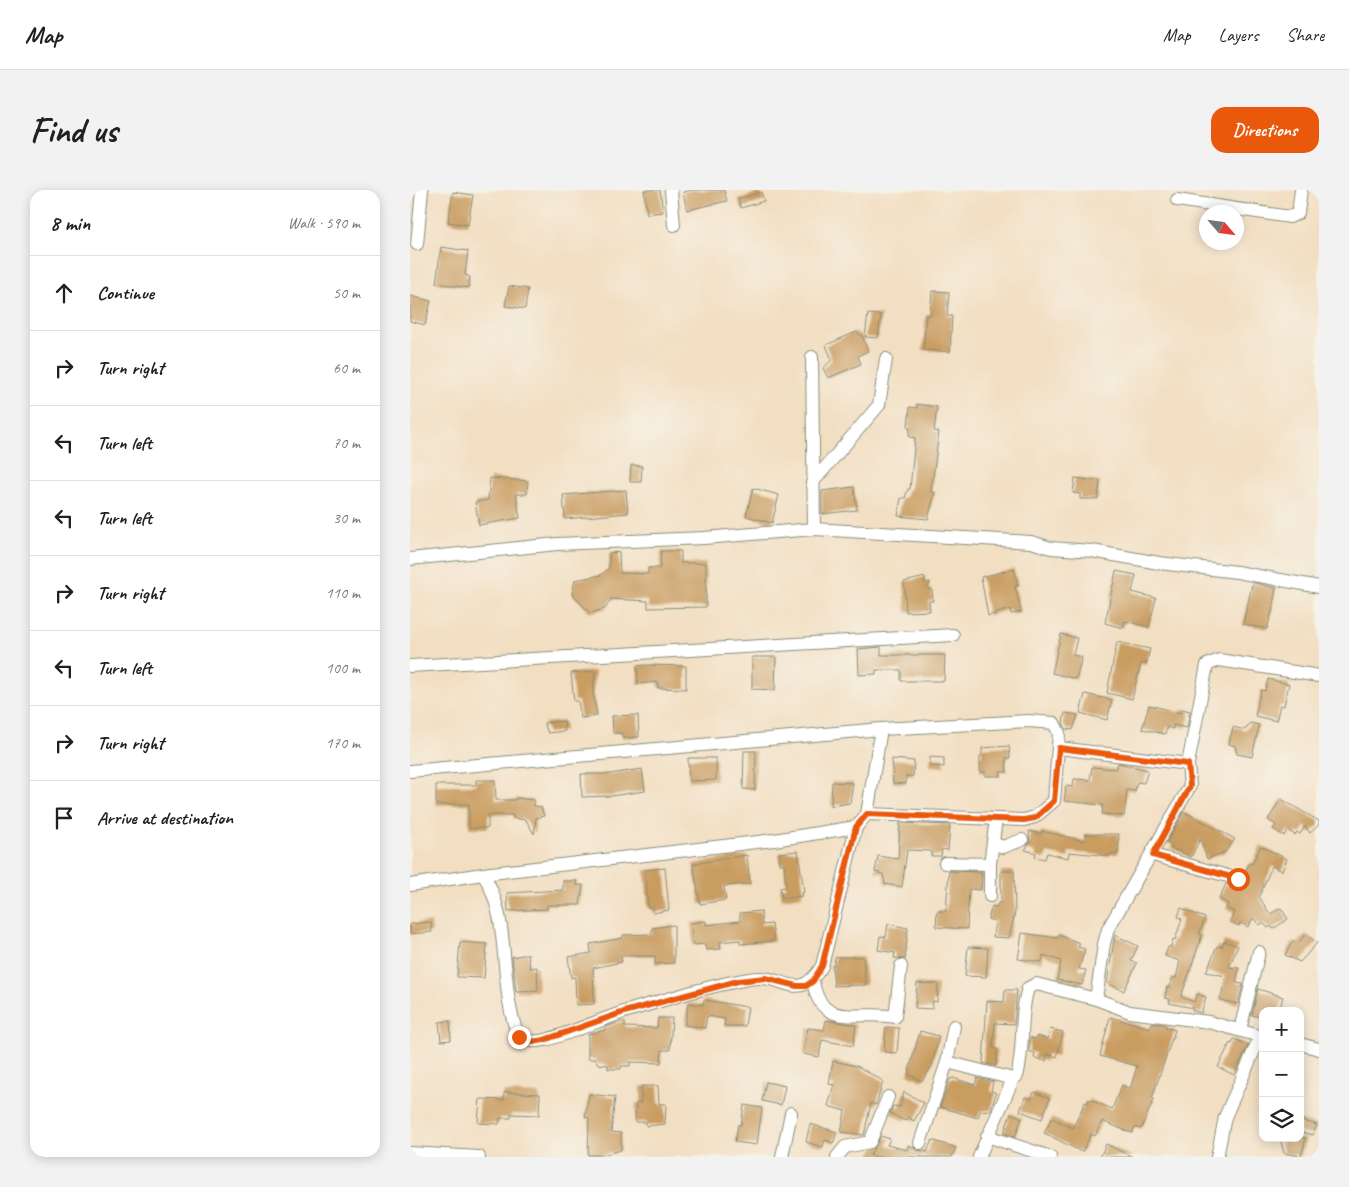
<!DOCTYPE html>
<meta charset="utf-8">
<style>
body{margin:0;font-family:Caveat,sans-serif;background:#f2f2f2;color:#202124}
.controls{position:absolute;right:15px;bottom:15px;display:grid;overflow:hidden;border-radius:10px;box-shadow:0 2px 12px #0003}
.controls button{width:45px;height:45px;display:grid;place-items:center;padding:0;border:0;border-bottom:1px solid #e0e0e0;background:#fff;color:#202124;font:25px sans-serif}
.compass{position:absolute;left:789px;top:15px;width:45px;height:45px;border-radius:50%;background:#fff;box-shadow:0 2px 12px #0003;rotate:118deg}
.stop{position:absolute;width:15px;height:15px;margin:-11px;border:4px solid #ea580c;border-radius:50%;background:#fff}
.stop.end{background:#ea580c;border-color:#fff;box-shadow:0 1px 5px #0008}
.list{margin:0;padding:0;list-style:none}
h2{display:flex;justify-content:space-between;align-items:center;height:65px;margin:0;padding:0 20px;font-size:21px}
h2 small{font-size:16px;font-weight:400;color:#757577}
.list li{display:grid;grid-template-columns:32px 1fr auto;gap:15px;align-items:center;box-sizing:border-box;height:75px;padding:0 20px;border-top:1px solid #e0e0e0}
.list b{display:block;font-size:19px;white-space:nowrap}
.list em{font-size:16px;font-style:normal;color:#757577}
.icon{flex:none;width:28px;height:28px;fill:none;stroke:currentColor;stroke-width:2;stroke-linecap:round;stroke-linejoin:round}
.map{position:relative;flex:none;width:909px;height:967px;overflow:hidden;border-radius:15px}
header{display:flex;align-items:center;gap:30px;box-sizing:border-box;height:70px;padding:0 25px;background:#fff;border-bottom:1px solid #e0e0e0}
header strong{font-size:24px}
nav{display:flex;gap:28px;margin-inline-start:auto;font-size:18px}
.intro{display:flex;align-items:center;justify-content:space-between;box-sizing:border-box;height:120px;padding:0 30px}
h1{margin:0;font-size:35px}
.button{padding:12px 22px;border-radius:15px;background:#ea580c;color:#fff;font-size:18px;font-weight:700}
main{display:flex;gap:30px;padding:0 30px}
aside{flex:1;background:#fff;border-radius:15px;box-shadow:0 2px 12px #0003}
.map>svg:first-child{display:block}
.building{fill:#c99c60}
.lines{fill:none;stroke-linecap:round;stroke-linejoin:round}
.minor-casing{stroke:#888e7a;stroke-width:14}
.minor{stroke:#fff;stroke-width:12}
.route{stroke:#ea580c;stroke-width:6}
</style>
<header>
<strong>Map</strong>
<nav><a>Map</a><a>Layers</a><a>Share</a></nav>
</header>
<div class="intro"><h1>Find us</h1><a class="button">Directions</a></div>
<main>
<aside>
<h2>8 min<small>Walk · 590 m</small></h2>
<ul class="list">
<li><svg class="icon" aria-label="ahead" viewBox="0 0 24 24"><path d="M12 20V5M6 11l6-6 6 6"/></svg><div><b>Continue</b></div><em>50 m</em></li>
<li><svg class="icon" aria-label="right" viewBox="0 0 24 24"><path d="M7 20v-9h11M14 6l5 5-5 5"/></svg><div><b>Turn right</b></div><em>60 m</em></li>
<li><svg class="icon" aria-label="left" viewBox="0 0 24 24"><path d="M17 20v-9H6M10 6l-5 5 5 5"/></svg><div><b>Turn left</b></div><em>70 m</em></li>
<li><svg class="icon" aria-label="left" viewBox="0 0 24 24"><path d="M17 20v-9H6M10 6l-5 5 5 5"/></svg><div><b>Turn left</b></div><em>30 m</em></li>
<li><svg class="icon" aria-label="right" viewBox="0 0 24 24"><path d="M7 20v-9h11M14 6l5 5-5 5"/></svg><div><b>Turn right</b></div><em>110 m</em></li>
<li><svg class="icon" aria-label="left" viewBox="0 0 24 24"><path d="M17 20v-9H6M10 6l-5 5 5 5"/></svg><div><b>Turn left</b></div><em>100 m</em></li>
<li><svg class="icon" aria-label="right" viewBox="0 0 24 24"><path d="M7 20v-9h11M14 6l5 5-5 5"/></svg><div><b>Turn right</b></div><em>170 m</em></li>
<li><svg class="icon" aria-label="arrive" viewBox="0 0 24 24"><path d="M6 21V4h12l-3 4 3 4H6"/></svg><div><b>Arrive at destination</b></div></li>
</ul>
</aside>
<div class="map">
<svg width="909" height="967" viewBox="0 0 909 967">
<rect width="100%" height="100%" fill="#f7f3e8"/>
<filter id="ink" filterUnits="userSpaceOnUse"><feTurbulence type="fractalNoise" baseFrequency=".02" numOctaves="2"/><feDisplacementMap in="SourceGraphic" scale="10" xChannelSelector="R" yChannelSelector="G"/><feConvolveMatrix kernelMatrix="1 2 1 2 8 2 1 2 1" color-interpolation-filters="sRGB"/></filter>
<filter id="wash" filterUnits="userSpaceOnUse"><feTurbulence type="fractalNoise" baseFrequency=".0096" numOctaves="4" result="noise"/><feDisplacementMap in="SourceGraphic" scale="20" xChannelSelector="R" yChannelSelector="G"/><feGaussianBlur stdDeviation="1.12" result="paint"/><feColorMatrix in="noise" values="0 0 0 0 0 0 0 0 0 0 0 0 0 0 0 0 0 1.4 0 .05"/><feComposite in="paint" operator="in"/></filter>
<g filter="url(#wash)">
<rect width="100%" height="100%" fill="#f2dec1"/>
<g id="blocks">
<g class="building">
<polygon points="234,0 250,0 253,22 237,24"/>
<polygon points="282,0 314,0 317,11 277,20 273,2"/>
<polygon points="43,2 63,5 58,35 38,32"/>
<polygon points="351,2 354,11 331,18 328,9"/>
<polygon points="31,57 58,61 55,85 60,87 58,98 26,93"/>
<polygon points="99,96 118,99 115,119 95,116"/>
<polygon points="522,101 539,102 537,126 542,126 540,162 513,160 516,124 520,125"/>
<polygon points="0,106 21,111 15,135 0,131"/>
<polygon points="458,124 471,125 468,148 455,147"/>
<polygon points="446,142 452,146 458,161 448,166 451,174 418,188 413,178 422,170 416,155"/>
<polygon points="507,214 527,217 524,241 529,242 521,302 525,302 518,329 488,326 491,308 495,308 498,299 500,299 505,248 499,247 500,237 498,237 500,217 507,218"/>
<polygon points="221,275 232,276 231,292 220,292"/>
<polygon points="80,288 118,291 117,304 106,304 110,328 69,335 65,312 78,310"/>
<polygon points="665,288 690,291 688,309 670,309 670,304 663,303"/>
<polygon points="444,297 447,320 412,324 412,301"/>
<polygon points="343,298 369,305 362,333 336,326"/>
<polygon points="216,300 218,323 155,329 153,305"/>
<polygon points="251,361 271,361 271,373 296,373 296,417 238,418 238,411 201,409 195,419 180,423 162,404 165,390 191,385 199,378 199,363 209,362 210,383 238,384 238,378 250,378"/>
<polygon points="604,379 608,396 605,396 611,422 601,424 600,419 578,426 571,387"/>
<polygon points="706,381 726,385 722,402 746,408 739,437 715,431 713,438 695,433"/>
<polygon points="515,387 515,393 520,392 518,399 522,400 523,411 519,411 520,421 496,422 494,392"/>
<polygon points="845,393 866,398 862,422 857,439 833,434 842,395"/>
<polygon points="651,444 667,448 663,465 672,467 666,489 642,483"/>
<polygon points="707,452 740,459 736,474 731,473 722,509 697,503"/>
<polygon points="471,457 471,465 535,465 534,491 491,491 491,480 466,480 466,484 449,485 448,459"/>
<polygon points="342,467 366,467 365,500 342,499"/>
<polygon points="237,475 276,476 276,499 248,498 248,492 228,494 227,476"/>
<polygon points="185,481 183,503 187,526 171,528 168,511 164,511 161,483"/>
<polygon points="858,489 879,494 874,516 870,515 866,531 845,526 851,500 855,501"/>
<polygon points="675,504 702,510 697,530 670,523"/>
<polygon points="739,515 771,523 772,519 780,521 777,538 763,535 763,539 757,537 755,544 732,539"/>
<polygon points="655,523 668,525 663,540 656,539 653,533"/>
<polygon points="228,525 229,547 212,548 212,543 203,543 202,526"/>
<polygon points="154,531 155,541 138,543 134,533"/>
<polygon points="840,533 849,535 842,567 827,564 825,556 819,554 823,537 835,540"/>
<polygon points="599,556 600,568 596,568 597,582 590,582 591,586 575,586 575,582 570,582 570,566 572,566 572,558"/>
<polygon points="334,561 346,561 345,600 333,599"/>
<polygon points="520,567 534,568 534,577 520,576"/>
<polygon points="278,568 306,568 306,590 279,591"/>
<polygon points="482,569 504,571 503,586 496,586 496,594 483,593"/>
<polygon points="708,573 738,580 734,593 727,592 725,601 717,600 714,626 692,624 693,615 654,611 656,596 663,597 664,589 680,590 682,577 706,579"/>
<polygon points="232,579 235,601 201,606 172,607 171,584 200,584"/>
<polygon points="66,590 85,590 86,610 105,610 106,608 124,610 124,616 131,617 134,626 126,628 124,644 116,630 103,628 103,625 78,625 78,638 59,638 59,614 26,615 26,595 66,595"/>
<polygon points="422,592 443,593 440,613 421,616"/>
<polygon points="871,609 909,631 909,635 900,643 895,636 890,644 887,642 885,645 878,640 874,646 863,639 866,635 858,630"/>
<polygon points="774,622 784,627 825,649 815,662 797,669 790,649 781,667 761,658 762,655 757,652"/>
<polygon points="490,633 540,635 538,660 532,659 531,666 521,666 521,661 497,660 492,697 475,694 473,684 465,682 468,666 488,669"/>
<polygon points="619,641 631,644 631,641 675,651 675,644 709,644 708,664 701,664 700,666 659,662 658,668 637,663 635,669 625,667 626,663 615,660 620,652"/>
<polygon points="851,656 877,669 872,681 862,676 849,707 860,724 871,718 878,729 863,739 861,736 858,738 853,733 849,735 843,728 838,737 830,733 829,736 820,732 824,722 816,718 818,714 809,709 816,694 826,697 834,694 836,691 834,684 839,673 842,674"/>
<polygon points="388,661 394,702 391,703 392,706 372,709 370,698 376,697 374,674 370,674 369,663"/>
<polygon points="337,665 340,694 314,696 316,710 290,714 283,674"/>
<polygon points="255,678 259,720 243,723 243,718 238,718 235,680"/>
<polygon points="539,681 572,682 571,700 559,699 557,739 526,737 527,721 536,721"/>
<polygon points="591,681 604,681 605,722 599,748 583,747 585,731 578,729 582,716 587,717 588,713 591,713"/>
<polygon points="153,691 167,691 166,695 173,695 170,715 137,715 137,719 98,721 97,703 153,700"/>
<polygon points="771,718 795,728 789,744 792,745 771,807 784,812 787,804 796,807 791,823 782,820 783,818 759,813 760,809 755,808 757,797 760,797 762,788 766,788 770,771 755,766 758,757 761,757 763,749 765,750 772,729 768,727"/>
<polygon points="351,721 352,735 362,734 364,751 330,754 330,750 310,752 311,759 296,760 295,754 283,755 281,733 296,731 296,735 330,731 330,723"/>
<polygon points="21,732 22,742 0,744 0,734"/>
<polygon points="478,734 498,738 495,769 484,768 485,763 468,760 470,746 476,747"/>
<polygon points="264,735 264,773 245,774 245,766 211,766 212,772 183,778 184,814 166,815 165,787 161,788 158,767 181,763 180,754 213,748 213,745 242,744 242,738"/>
<polygon points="612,743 648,748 648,745 670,753 668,757 675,759 669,779 676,780 672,795 647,790 651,771 633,765 632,772 608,769"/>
<polygon points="896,744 907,753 890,772 875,765 883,751 888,753"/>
<polygon points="705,745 728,756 721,771 727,773 714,801 697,793"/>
<polygon points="814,751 828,756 819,777 829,778 826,793 833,794 828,814 810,810 816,786 796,782 807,756 812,757"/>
<polygon points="50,752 77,754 74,788 47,787"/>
<polygon points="558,757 578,758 576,787 555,786"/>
<polygon points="118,764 120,778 127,777 128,801 106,802 102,767"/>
<polygon points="425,767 453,767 456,795 424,796 422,775 424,775"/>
<polygon points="507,793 528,794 527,812 523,811 522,819 505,818"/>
<polygon points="848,799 873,807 869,821 853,821 853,828 842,825"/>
<polygon points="595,800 607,800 604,834 585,833 583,858 587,859 586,876 573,873 577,811 594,812"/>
<polygon points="294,810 338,817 335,836 314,836 315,829 297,826 295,838 275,835 278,813 293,815"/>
<polygon points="700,827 740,838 742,833 756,835 755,837 765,840 742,908 744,909 731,939 725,937 722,943 692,931 685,946 681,944 672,962 634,943 642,928 663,938 675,912 678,913 679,909 702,919 712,895 720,899 727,876 690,866"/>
<polygon points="248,828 262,828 260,860 252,860 251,873 220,872 220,876 211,876 211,879 198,879 198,875 188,874 185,869 178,869 178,844 195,840 195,837 211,832 215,832 215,837 247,838"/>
<polygon points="416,830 446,835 443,856 412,850 409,867 393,864 398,838 414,840"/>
<polygon points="40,831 41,850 31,851 29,832"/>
<polygon points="476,837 489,838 487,863 474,862"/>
<polygon points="640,839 653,842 647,867 637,864 636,871 624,868 625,863 619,861 620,848 626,849 627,846 638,849"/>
<polygon points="510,841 529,846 522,876 512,891 498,884"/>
<polygon points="824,849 838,855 824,885 808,877 820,853 822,854"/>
<polygon points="423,871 447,876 473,891 466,915 461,913 454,945 431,942 435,921 418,916 424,895 419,894"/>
<polygon points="543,888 565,895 567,888 583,892 581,901 586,903 581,920 570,921 568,928 530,917 540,889"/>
<polygon points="356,892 375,896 371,915 352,911"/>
<polygon points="231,896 248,896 249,914 256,914 255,934 236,936 236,932 225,932 226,913 231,913"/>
<polygon points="94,902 130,904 129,925 101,924 101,928 90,928 89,934 68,933 70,909 94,910"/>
<polygon points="494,902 514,913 504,931 498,927 495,931 480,923 483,916 490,917"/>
<polygon points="624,902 640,908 632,929 610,921 615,907 621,909"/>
<polygon points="179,904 205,907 201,942 211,943 211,960 193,965 178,965 179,928 175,927"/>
<polygon points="334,915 352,918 347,955 325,952 328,935 331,935"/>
<polygon points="601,923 612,928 605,947 594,943"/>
<polygon points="890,930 907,935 903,945 890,942"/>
<polygon points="400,934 427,942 423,953 415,950 413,957 396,952"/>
<polygon points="471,946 480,949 477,955 497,960 499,955 507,960 517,962 522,950 546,958 542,967 466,967 460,965"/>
<polygon points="870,948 896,948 891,966 874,963"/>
<polygon points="696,954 723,967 690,967"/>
</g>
</g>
</g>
<g filter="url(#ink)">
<use href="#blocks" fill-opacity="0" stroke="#888e7a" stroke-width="1"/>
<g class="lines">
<g class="minor-casing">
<g id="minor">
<polyline points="261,0 264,35"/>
<polyline points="767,10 880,27 888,23 891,0"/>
<polyline points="7,54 12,0"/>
<polyline points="402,167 404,339"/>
<polyline points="402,293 469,215 476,169"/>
<polyline points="0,369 147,354 294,348 404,339 621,352 641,358 682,361 749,373 827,382 909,397"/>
<polyline points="0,476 543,445"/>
<polyline points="649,558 778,574"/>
<polyline points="0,581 471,539 618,531 644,533 649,543 644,611 625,627 614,630 457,624"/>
<polyline points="583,653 593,657 612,650"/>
<polyline points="743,665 828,689"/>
<polyline points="535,673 580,674"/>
<path d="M73 684C103 730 87 797 109 847 117 852 126 852 135 850 162 843 187 831 214 822 255 810 297 796 339 789 375 782 387 816 412 776L446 637 457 624 471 539"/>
<polyline points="0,695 73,684 364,650 446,637"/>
<polyline points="580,706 580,674 586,629"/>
<path d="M403 791C411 842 450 819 485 827L491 776"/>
<polyline points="830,840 849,762"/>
<polyline points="853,847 799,832 720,822 686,809 694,754 698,739 780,596 778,574 797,475 809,470 909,486"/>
<polyline points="890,854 909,859"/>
<polyline points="537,872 603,889"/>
<polyline points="577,946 640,967"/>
<polyline points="510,953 537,872 544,836"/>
<polyline points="0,963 69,967"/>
<polyline points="372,967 381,923"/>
<polyline points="427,967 435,957 460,952 478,907"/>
<path d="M569 967 603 889 607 886C615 857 609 826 618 798L626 794 686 809"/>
<polyline points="807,967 815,927 850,847"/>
</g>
</g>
<use href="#minor" class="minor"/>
</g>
</g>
<g class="lines" filter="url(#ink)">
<polyline class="route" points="109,847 122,852 134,850 214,822 328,791 355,788 387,796 396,796 403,791 412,776 446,637 457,624 614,630 625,628 644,611 649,558 778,574 780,596 743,665 828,689"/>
</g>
</svg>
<div class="controls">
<button>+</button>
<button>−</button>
<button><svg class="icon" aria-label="layers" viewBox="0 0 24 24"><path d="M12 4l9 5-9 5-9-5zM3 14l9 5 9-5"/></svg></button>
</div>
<svg class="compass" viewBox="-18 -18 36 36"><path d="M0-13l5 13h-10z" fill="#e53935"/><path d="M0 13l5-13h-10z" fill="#757577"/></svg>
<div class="stop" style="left:828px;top:689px"></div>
<div class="stop end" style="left:109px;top:847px"></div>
</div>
</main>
